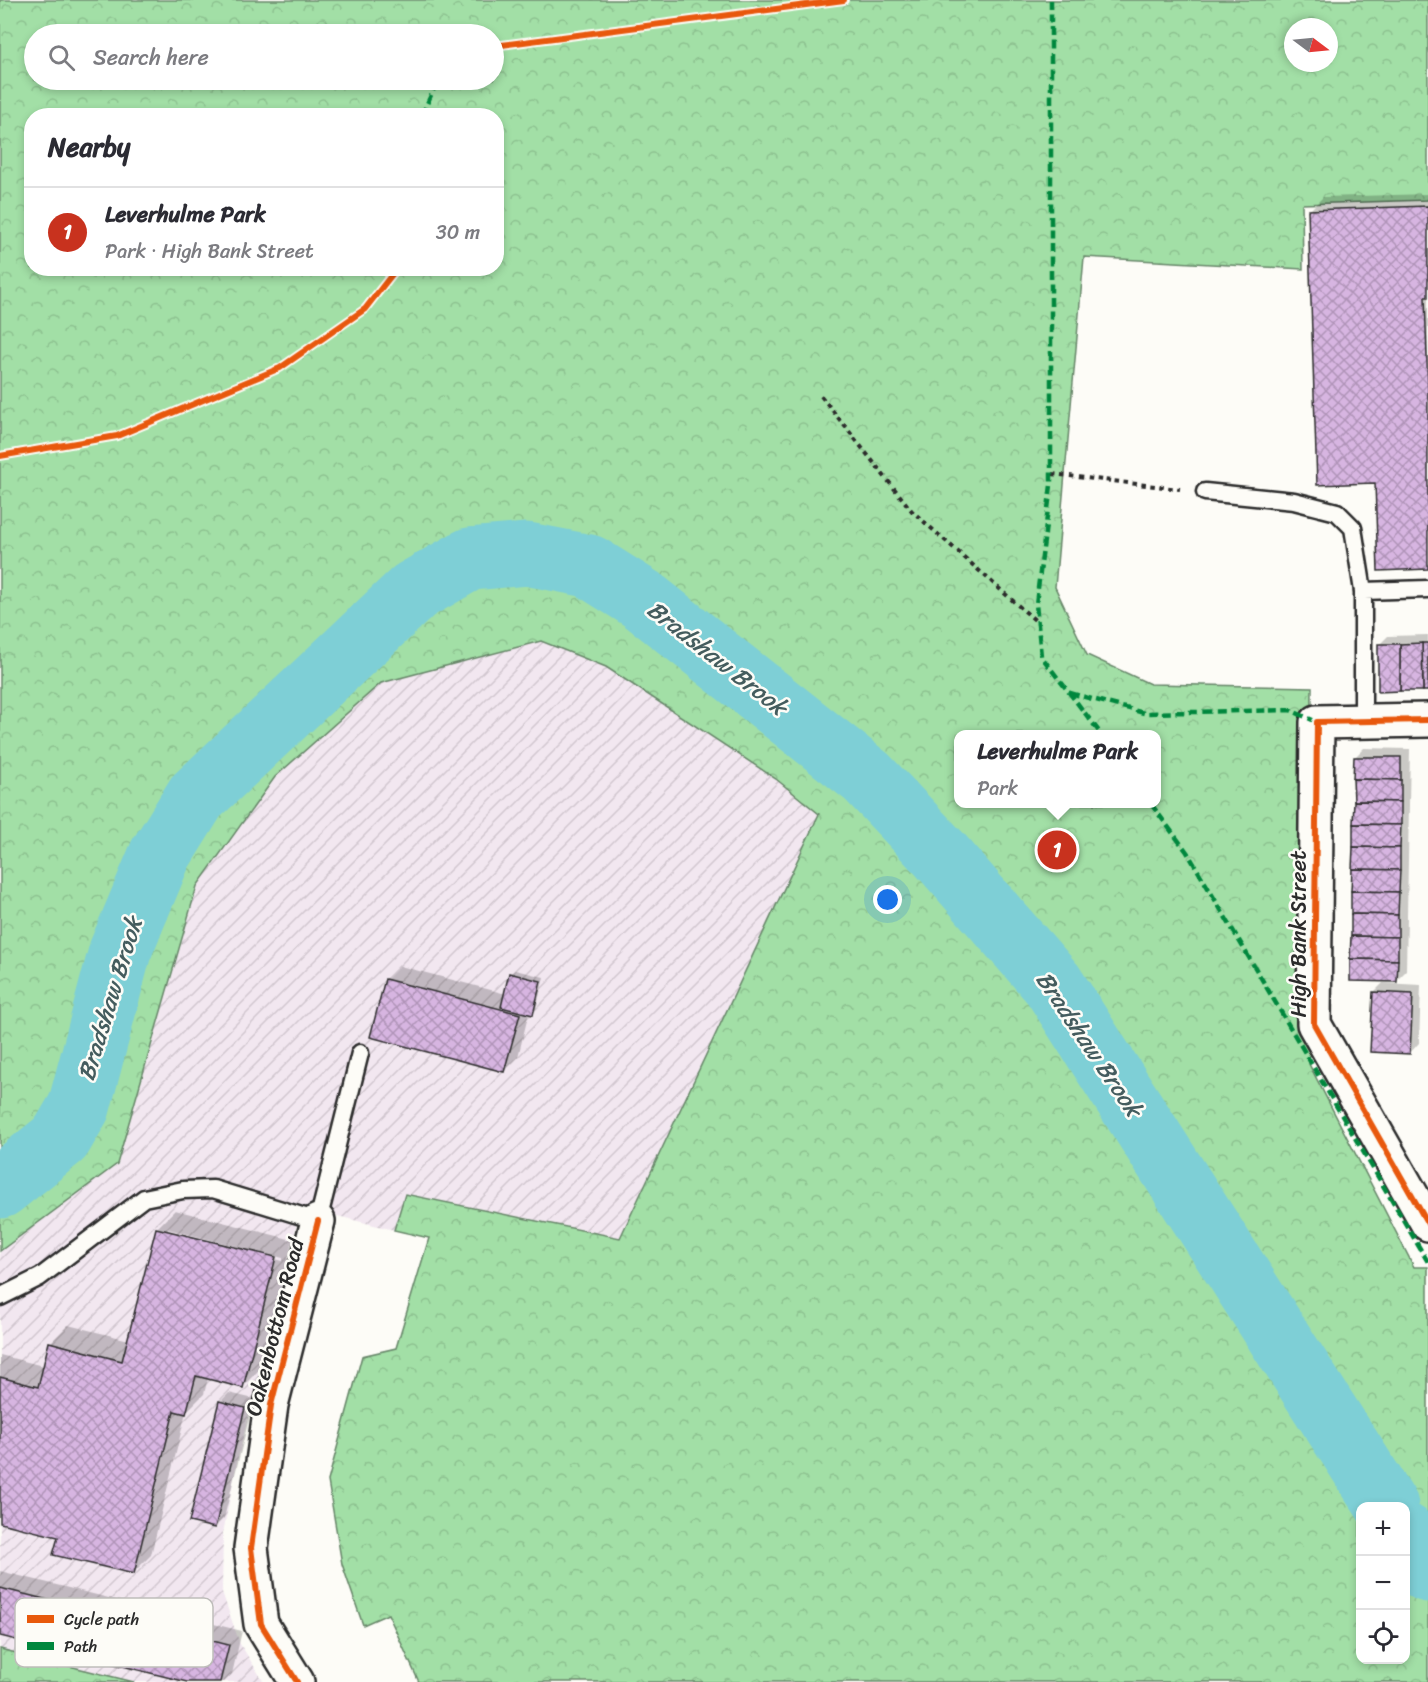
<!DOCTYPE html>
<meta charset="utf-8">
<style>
body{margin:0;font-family:Sriracha,sans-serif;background:#f7f7f7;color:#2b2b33}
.controls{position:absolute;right:18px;bottom:18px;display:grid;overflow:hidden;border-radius:12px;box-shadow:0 3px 9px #0003}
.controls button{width:54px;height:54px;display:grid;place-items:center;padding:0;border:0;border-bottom:2px solid #e1e1e2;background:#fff;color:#2b2b33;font:30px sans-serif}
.compass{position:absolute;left:1284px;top:18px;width:54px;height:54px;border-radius:50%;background:#fff;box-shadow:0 3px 9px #0003;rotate:106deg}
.you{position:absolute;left:888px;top:900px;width:21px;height:21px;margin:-15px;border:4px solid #fff;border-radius:50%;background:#1a73e8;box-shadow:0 0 0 9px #1a73e833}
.badge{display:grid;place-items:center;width:39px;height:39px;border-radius:50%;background:#c8321e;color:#fff;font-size:20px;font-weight:700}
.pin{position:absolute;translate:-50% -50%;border:3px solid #fff;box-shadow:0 2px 6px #0006}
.popup{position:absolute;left:954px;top:730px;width:207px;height:78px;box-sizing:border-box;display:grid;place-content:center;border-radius:12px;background:#fff;filter:drop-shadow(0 2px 4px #0005);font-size:20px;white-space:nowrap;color:#7c7c81}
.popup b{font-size:22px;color:#2b2b33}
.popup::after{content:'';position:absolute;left:50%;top:100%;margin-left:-12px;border:12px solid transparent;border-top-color:#fff}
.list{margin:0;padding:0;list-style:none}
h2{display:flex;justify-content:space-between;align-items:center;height:78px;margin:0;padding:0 24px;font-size:26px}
h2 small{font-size:20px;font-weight:400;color:#7c7c81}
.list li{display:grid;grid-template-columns:39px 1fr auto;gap:18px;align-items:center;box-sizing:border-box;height:90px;padding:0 24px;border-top:2px solid #e1e1e2}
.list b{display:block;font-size:22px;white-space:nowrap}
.list p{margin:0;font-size:20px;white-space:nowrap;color:#7c7c81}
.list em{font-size:20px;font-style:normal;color:#7c7c81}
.icon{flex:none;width:33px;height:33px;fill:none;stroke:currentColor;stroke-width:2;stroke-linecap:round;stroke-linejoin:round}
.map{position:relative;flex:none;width:1428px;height:1682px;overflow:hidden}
.search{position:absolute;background:#fff;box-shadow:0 3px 9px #0003;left:24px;top:24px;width:480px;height:66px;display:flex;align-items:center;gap:15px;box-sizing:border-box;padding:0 21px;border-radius:33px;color:#7c7c81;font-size:22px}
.panel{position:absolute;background:#fff;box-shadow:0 3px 9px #0003;left:24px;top:108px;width:480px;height:168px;border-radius:24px}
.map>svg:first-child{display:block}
.industrial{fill:url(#industrial-furrows)}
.park{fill:url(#park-crowns);stroke:#668568;stroke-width:1.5;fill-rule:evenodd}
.shadow{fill:#0003;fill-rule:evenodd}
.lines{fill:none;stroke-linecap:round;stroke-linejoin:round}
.river{stroke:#7ecfd6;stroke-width:63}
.building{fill:url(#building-cross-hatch);stroke:#2b2b2b;stroke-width:1.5}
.service-casing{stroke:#2b2b2b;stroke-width:21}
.minor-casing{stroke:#2b2b2b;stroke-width:38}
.path{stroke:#2b2b2b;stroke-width:4;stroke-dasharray:4.5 4.5;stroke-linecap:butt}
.service{stroke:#fdfcf7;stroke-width:16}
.minor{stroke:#fdfcf7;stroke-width:33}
.quiet{stroke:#00873e;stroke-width:4.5;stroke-dasharray:9 4.5;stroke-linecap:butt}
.cycleway-casing{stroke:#fdfcf7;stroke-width:10}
.cycleway{stroke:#e8590c;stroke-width:6}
.labels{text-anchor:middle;stroke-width:5;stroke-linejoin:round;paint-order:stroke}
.street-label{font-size:22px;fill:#2b2b2b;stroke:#fdfcf7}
.water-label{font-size:24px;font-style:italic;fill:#445c5e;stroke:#fdfcf7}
.key{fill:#fdfcf7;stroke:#bebdba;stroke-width:1.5}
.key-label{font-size:16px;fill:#2b2b2b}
</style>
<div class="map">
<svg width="1428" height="1682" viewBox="0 0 1428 1682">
<defs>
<pattern id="industrial-furrows" width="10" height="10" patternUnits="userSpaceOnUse" patternTransform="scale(1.5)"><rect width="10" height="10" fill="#f2e7f0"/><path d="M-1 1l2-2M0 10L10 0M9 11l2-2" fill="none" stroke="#d0c6ce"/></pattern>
<pattern id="park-crowns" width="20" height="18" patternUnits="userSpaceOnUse" patternTransform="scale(1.5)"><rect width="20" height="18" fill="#a2dfa6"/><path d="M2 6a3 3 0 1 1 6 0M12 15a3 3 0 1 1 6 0" fill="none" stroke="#8cc08f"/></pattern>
<pattern id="building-cross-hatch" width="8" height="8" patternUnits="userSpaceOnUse" patternTransform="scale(1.5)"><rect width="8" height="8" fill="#d7b5e1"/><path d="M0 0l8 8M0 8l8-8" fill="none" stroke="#af93b7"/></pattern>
</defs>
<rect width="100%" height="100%" fill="#fdfcf7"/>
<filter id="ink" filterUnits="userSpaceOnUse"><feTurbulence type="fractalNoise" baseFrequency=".0167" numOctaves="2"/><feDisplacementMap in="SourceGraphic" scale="12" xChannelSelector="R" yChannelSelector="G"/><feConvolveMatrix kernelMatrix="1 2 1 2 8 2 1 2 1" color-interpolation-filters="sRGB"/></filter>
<g filter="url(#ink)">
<polygon class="industrial" points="541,641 606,667 776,779 819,814 620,1238 405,1194 394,1230 301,1207 238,1457 223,1533 222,1592 240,1644 264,1682 134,1682 0,1649 0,1251 117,1164 197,886 275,777 381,683"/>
<g class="park">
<path d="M0 0H1428V200L1302 204 1303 269 1084 257 1055 587 1087 655 1150 684 1312 687 1309 1064 1414 1267H1428V1682H419L388 1614 363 1625 342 1564 328 1481 362 1356 396 1348 429 1238 394 1230 405 1194 620 1238 819 814 776 779 606 667 541 641 381 683 275 777 197 886 117 1164 0 1251ZM1293 27H1329V63H1293ZM34 34H494V80H34ZM32 116H496V268H32ZM958 734H1156V804H958ZM1360 1506H1406V1660H1360Z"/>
<polygon points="0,1649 134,1682 0,1682"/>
</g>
<g class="shadow">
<polygon points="1428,194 1428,568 1377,481 1309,211 1323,197"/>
<polygon points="1428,635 1428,689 1379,645 1388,636"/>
<polygon points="1364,748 1410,749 1406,971 1397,980 1355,757"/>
<polygon points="400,966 506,994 510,974 515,970 544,977 536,1009 532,1013 529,1012 518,1057 504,1071 386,980"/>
<polygon points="1383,983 1421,985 1419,1043 1410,1053 1374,992"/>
<path d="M175 1210 293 1240 261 1368 243 1386 208 1378 204 1394 186 1412 151 1555 133 1573 60 1536 0 1521V1355L43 1366 50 1343 68 1325 129 1340 157 1228ZM168 1229 283 1258V1261L168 1232Z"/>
<polygon points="229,1393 254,1399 224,1518 215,1527 220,1402"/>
<polygon points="0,1571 242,1631 232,1674 224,1682 193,1682 0,1635"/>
</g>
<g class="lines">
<g class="river">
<polyline points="0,1187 61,1138 79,1107 120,951 160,855 196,797 414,591 470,559 527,554 589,566 643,600 867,777 939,853 1053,984 1387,1506"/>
<polyline points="1406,1535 1428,1571"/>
</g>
</g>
<g class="building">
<polygon points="1428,206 1428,297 1425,297 1428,389 1428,569 1378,571 1375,483 1317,485 1308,210"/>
<polygon points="1422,643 1428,643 1428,691 1423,691"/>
<polygon points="1422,643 1423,691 1400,691 1400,644"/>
<polygon points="1378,644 1400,644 1400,691 1378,692"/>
<polygon points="1354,757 1401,757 1401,780 1353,779"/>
<polygon points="1353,779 1401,780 1401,802 1354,801"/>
<polygon points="1354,801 1401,802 1401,825 1353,824"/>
<polygon points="1353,824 1401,825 1400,848 1353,847"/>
<polygon points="1353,847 1400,848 1400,870 1352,869"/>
<polygon points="1352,869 1400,870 1399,892 1351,891"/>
<polygon points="1351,891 1399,892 1398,915 1351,914"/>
<polygon points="1351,914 1398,915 1398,937 1351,936"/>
<polygon points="1351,936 1398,937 1398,960 1350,959"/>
<polygon points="1350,959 1398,960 1397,982 1350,981"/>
<polygon points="509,973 541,981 533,1015 501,1007"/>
<polygon points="385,979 520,1014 504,1072 370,1037"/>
<polygon points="1373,992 1413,994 1410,1054 1370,1052"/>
<polygon points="156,1228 276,1257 243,1388 196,1376 186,1414 174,1411 134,1574 53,1555 58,1537 0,1523 0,1377 38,1387 49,1342 122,1361"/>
<polygon points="219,1401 245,1408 215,1528 189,1522"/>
<polygon points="0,1588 229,1645 220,1682 187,1682 0,1636"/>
</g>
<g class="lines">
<g class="service-casing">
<g id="service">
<polyline points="1205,492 1294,501 1337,512 1353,528 1363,591"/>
<polyline points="1363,721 1363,591 1428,589"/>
<polyline points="0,1297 40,1277 144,1198 183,1190 213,1189 318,1221 360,1053"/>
</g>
</g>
<g class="minor-casing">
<g id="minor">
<polyline points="1428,720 1317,722 1314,1024 1428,1224"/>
<polyline points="297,1682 261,1624 251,1548 271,1405 318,1221"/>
</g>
</g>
<g class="path">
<polyline points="821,396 912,511 1038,623"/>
<polyline points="1052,474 1180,489"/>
</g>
<use href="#service" class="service"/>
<use href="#minor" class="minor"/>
<g class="quiet">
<polyline points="1051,0 1051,485 1036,604 1041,656 1101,734"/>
<polyline points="425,116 425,108 438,80"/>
<polyline points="1070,693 1144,713 1290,710 1317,722"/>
<polyline points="1151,804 1187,852 1428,1262"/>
</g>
<g class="cycleway-casing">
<g id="cycleway">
<polyline points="494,46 844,0"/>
<polyline points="0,456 117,436 280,368 365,309 397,268"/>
<polyline points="1428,720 1317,722 1314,1024 1428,1224"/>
<polyline points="297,1682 261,1624 251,1548 271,1405 318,1221"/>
</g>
</g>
<use href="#cycleway" class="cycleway"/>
</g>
</g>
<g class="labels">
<g class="street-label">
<text transform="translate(1298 934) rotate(-90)" y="8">High Bank Street</text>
<text transform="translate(274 1327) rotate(-76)" y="8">Oakenbottom Road</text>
</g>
<g class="water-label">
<text transform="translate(717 658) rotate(38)" y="8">Bradshaw Brook</text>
<text transform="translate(110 999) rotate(-73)" y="8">Bradshaw Brook</text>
<text transform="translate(1089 1044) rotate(56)" y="8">Bradshaw Brook</text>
</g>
</g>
<rect x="15" y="1598" width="198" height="69" rx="9" class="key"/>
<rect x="27" y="1615" width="27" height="8" fill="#e8590c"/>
<rect x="27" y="1642" width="27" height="8" fill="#00873e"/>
<g class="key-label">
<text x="64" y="1625">Cycle path</text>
<text x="64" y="1652">Path</text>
</g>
</svg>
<div class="controls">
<button>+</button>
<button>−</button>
<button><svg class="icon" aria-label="locate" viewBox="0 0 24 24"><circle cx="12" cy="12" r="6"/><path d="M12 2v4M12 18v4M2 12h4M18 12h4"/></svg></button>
</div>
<svg class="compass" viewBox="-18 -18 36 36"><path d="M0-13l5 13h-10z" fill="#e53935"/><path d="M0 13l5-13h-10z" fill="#7c7c81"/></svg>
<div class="you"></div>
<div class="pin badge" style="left:1057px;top:850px">1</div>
<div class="popup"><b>Leverhulme Park</b>Park</div>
<div class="search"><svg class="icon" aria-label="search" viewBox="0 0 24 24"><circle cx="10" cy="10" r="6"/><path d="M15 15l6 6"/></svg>Search here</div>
<section class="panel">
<h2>Nearby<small></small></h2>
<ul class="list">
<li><span class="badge">1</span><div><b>Leverhulme Park</b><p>Park · High Bank Street</p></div><em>30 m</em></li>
</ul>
</section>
</div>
